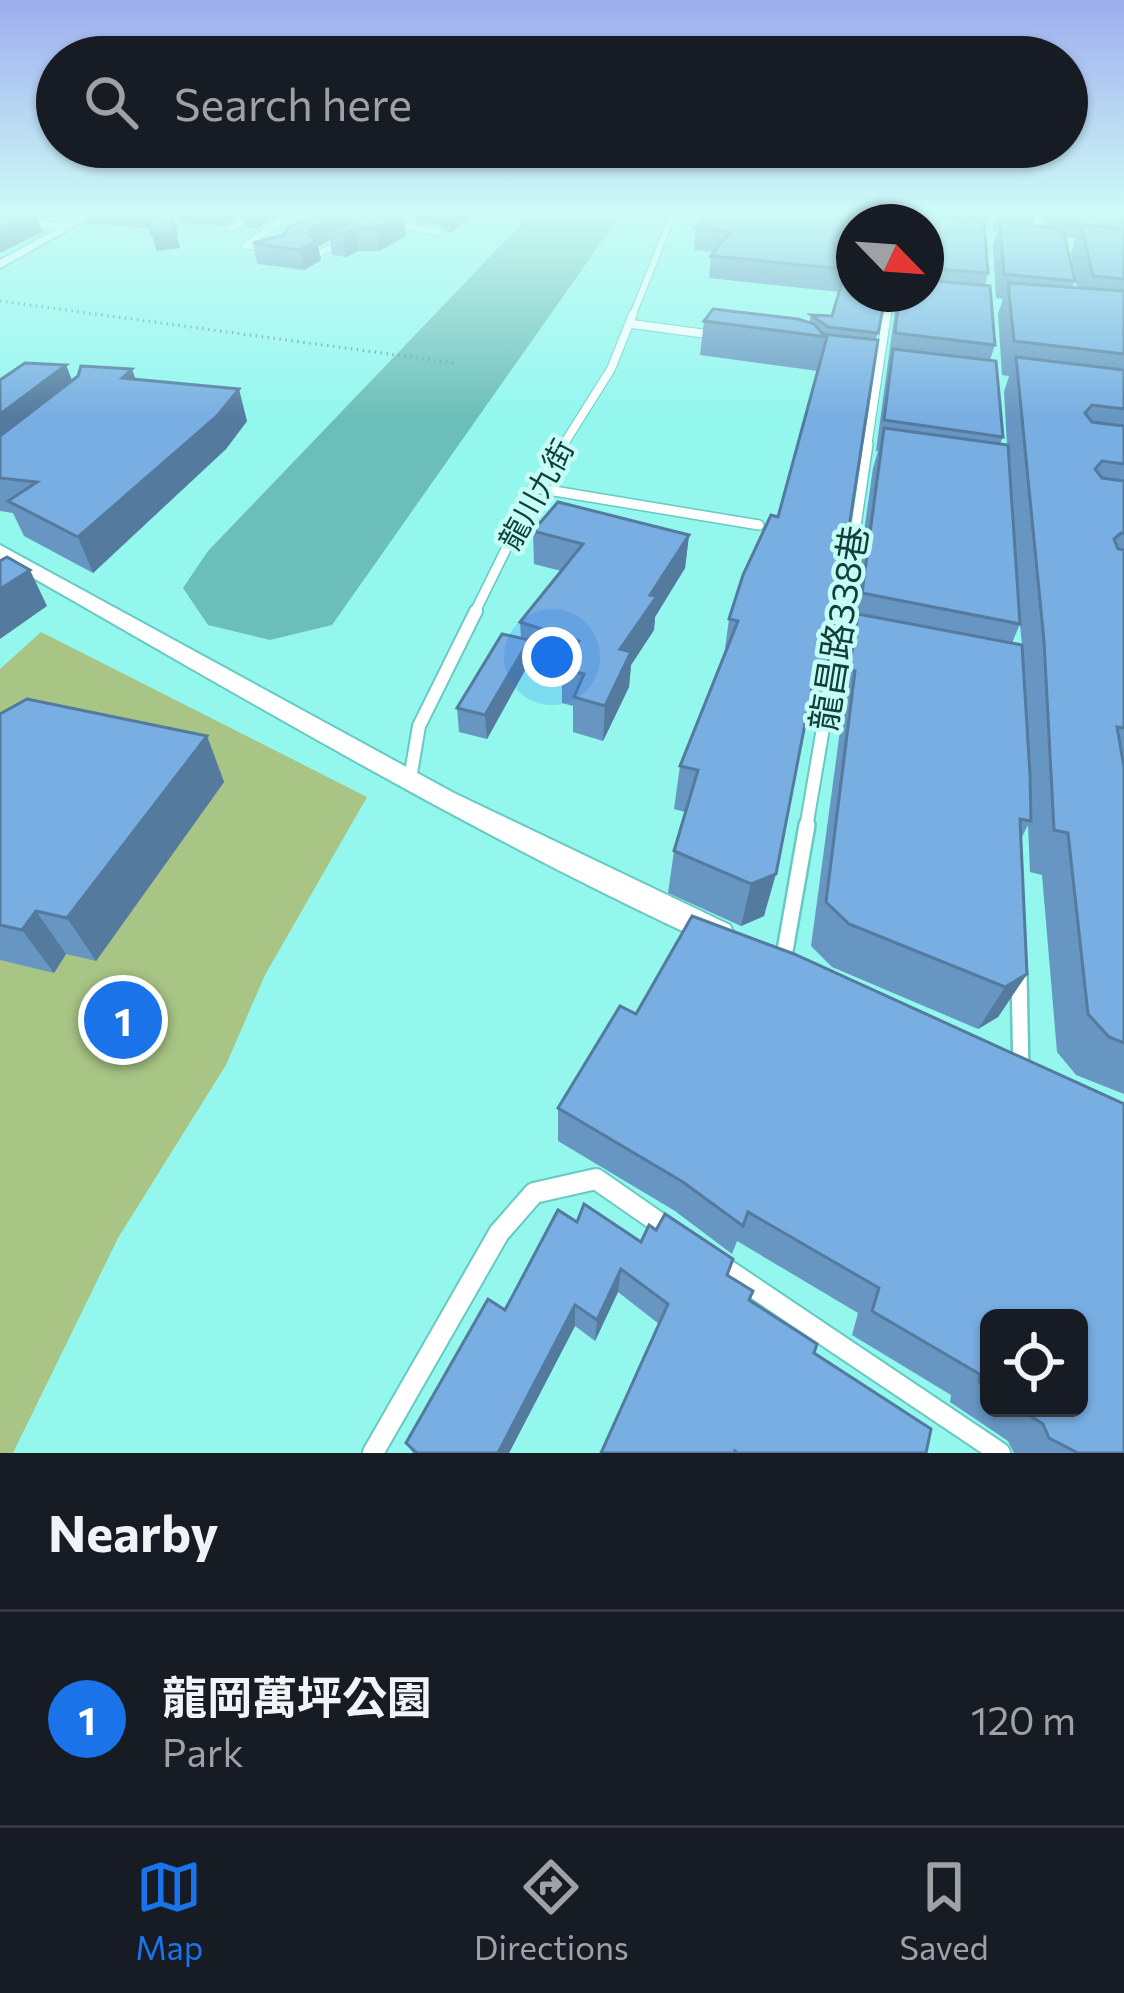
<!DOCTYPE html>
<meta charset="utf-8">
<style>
body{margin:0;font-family:Commissioner,"Noto Sans TC",sans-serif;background:#20242c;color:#f1f3f6}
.controls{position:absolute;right:36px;bottom:36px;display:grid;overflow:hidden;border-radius:18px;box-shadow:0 3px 9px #0004}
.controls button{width:108px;height:108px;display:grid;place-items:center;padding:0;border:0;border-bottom:3px solid #363941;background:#171b24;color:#f1f3f6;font:60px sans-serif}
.compass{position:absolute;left:836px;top:204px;width:108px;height:108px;border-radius:50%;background:#171b24;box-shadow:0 3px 9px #0004;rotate:115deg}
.you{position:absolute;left:552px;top:657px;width:42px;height:42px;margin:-30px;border:9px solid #fff;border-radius:50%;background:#1a73e8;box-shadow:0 0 0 18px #1a73e833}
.badge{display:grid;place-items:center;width:78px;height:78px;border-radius:50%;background:#1a73e8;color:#fff;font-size:39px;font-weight:700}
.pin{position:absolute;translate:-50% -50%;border:6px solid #fff;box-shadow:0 3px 12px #0006}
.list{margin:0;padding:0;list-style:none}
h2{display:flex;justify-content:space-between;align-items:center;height:156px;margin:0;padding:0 48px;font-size:51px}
h2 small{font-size:39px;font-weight:400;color:#9ea1a6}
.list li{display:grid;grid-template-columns:78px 1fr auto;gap:36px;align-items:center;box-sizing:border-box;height:216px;padding:0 48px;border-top:3px solid #363941}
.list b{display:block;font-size:45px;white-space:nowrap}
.list p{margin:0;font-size:39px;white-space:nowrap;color:#9ea1a6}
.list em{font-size:39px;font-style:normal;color:#9ea1a6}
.icon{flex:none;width:66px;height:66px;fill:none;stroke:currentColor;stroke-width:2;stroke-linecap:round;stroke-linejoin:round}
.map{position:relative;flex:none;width:1124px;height:1453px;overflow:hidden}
.search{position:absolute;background:#171b24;box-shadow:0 3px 9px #0004;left:36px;right:36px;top:36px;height:132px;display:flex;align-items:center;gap:30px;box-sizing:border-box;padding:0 42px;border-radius:66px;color:#9ea1a6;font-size:45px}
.sheet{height:372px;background:#171b24}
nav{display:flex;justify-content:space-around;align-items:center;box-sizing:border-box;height:168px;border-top:3px solid #363941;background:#171b24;font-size:33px;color:#9ea1a6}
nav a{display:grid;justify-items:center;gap:6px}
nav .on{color:#1a73e8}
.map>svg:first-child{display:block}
.green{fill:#a8c585}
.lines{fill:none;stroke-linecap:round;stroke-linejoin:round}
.runway{fill:#6cbeb8;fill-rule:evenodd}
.lane-far5-casing{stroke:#66cac2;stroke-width:8}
.lane-far4-casing{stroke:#66cac2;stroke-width:10}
.lane-far3-casing{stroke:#66cac2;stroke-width:12}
.lane-far2-casing{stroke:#66cac2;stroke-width:16}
.lane-far1-casing{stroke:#66cac2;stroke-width:20}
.lane-casing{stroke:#66cac2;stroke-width:24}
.street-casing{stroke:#66cac2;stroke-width:4}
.path{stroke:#58a29c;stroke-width:3;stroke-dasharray:1.5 4.5;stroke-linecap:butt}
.lane-far5{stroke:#fff;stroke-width:6}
.lane-far4{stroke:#fff;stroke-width:8}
.lane-far3{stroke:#fff;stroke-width:9}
.lane-far2{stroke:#fff;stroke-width:12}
.lane-far1{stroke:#fff;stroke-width:15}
.lane{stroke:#fff;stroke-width:20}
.street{fill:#fff;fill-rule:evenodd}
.wall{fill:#6796c2;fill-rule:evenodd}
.shaded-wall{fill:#547a9e}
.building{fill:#78aee2;stroke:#547a9e;stroke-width:3}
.labels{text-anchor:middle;stroke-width:9;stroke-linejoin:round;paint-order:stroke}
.far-street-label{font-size:30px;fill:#123d3a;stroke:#c4fcf6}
.street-label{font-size:36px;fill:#123d3a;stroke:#c4fcf6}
</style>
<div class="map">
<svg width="1124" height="1453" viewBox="0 0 1124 1453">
<rect width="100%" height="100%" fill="#93f7ee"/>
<polygon class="green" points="41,632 367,797 265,975 226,1065 118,1238 13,1453 0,1453 0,669"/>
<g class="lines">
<polygon class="runway" points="531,214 621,214 332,625 270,640 208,625 183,588 208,551"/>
<g class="lane-far5-casing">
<g id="lane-far5">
<polyline points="291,214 331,217"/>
<polyline points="0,223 70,226"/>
<polyline points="393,224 437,232"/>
<polyline points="232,228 250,214"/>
<polyline points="1035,240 1037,214"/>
<polyline points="266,247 245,246 290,214"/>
<polyline points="320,253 345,241"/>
<polyline points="632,317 673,214"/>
<polyline points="887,317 890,294"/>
</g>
</g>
<g class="lane-far4-casing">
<g id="lane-far4">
<polyline points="632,324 714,335"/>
<polyline points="562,447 611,369 633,314"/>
<polyline points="867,447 887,314"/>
</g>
</g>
<g class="lane-far3-casing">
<g id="lane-far3">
<polyline points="536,488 759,525"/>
<polyline points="474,614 536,488 564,444"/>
<polyline points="843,614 868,444"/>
</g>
</g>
<g class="lane-far2-casing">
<g id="lane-far2">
<polyline points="410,779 419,726 476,611"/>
<polyline points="806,828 843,611"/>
</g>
</g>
<g class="lane-far1-casing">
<g id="lane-far1">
<polyline points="783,962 807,825"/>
<polyline points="1019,974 1021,1074"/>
</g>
</g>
<g class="lane-casing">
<g id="lane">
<polyline points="717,1263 1000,1453"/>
<polyline points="373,1453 499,1233 534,1193 596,1179 671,1231"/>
</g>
</g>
<g class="street-casing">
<g id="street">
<polygon points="85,214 97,214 0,268 0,260"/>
<path d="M0 545 454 793 730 925 734 934 730 943 719 947 708 943C464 830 234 692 0 559Z"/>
</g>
</g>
<polyline class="path" points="0,301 455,363"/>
<use href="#lane-far5" class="lane-far5"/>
<use href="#lane-far4" class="lane-far4"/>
<use href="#lane-far3" class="lane-far3"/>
<use href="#lane-far2" class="lane-far2"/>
<use href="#lane-far1" class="lane-far1"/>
<use href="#lane" class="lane"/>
<use href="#street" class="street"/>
</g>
<g class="wall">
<polygon points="0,214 83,214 67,218 36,217 42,232 0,253"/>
<polygon points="84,214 171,214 180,248 157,251 150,226 147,228 88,224"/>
<polygon points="176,214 241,214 225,226 179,223"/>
<polygon points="243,214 278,214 258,228 246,227"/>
<polygon points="415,214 471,214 451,234 439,225 415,222"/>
<path d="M712 214H989L985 229 988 273 985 286 995 345 990 360 1003 437 1000 444 1007 445 1004 392 1009 376 1002 375 998 314 1003 299 996 298 993 245 998 230H993L997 214 1032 220 1031 225 1043 227 1044 214H1124V1094L1076 1075 1057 1052 1042 875 1030 872 1028 825 1021 839 1027 974 998 1017 978 1029 832 967 811 946 842 716 836 715 846 658 851 638H849L873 468 878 451H876L896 303 899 294H926V222H854L886 294 876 340 827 669 815 712 808 710 764 916 741 926 668 893 674 851 685 812 674 809 680 766 724 656 729 619 778 517 818 371 700 355 704 321 809 323 811 315 832 316 839 292 709 278 711 256 714 252 694 250 696 228ZM1065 237 1076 238 1071 253 1077 288 1072 287 1075 281ZM1020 624 1022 645 1012 643Z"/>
<polygon points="352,222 406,236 379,251 358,251 346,257 332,255 330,240 318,246 321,260 304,270 257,264 253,243"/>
<polygon points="66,365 72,381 136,379 247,421 226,449 93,573 24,536 13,513 0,511 0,380"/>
<polygon points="533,531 689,535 685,568 655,617 654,630 631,665 629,687 603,741 573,732 573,706 562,703 562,670 529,659 529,663 487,739 459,732 457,708 521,638 520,622 561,571 534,564"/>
<polygon points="0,714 207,736 224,782 96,961 66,954 54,973 0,960"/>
<path d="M692 916 794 954 1124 1104V1453H1014L1008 1441 950 1402 951 1395 852 1335 858 1313 737 1241 732 1254 675 1211 558 1141V1108L620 1006 636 1014ZM989 1318H1079V1408H989Z"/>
<polygon points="577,1222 641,1242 727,1275 749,1300 814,1353 926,1453 601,1453 659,1324 618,1292 595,1341 575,1326 509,1453 413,1453 406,1443 505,1310"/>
</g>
<g class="shaded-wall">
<polygon points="35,214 42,232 0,253 0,231"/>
<polygon points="143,214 170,214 147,228"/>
<polygon points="222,214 241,214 225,226"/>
<polygon points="255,214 278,214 258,228"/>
<polygon points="342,214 350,214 353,229 355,228 358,251 346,257 343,234 328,232 330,240 318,246 321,260 304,270 300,250 312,227"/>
<polygon points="404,214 406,236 379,251 376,228"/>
<polygon points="455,214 471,214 451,234 450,219"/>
<polygon points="176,232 180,248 157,251 152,235"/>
<polygon points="66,365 78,396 0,458 0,414"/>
<polygon points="132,369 143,400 122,378"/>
<polygon points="239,389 247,421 226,449 93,573 78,537"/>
<polygon points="689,535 685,568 655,617 654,630 631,665 629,687 603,741 605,706 620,649 650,595"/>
<polygon points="30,570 47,606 0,639 0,589"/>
<polygon points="529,640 529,663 487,739 485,715"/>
<polygon points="207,736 224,782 96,961 67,918"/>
<polygon points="776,874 764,916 741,926 751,884"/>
<polygon points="36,911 66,954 54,973 22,930"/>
<polygon points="1027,974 998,1017 978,1029 1005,987"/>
<polygon points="621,1269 618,1292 595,1341 597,1320"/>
<polygon points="575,1305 575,1326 509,1453 498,1453"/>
</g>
<g class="building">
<polygon points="0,214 35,214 0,231"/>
<polygon points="162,214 171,214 176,232 152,235 148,220"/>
<polygon points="320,214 342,214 312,227 309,235 317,240 300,250 253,243 283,235 289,227"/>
<polygon points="369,214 403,214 376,228 355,228 343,234 328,232"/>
<polygon points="712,214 928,214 931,216 984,222 988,273 926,268 926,222 854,222 854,294 886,294 878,333 828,327 811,315 832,316 846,269 711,256 730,232 696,228"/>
<polygon points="997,214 1033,214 1032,220 997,216"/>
<polygon points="1048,214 1124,214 1124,229 1048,221"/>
<polygon points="1000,222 1063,229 1075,281 1004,274"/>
<polygon points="1081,225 1124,229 1124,279 1093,276"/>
<polygon points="926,280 990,286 995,345 895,333 900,294 926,294"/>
<polygon points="1008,283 1124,291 1124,354 1014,341"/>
<polygon points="713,309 798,319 814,324 823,334 878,340 827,669 816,667 776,874 751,884 674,851 698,770 680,766 738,621 729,619 743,575 771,515 778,517 827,337 704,321"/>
<polygon points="893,349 996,361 1003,437 884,420"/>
<polygon points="1016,357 1124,370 1124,409 1092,405 1085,413 1092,422 1124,426 1124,464 1102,461 1095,469 1102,478 1124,481 1124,534 1121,533 1114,539 1118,549 1124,550 1124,728 1117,727 1124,767 1124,1043 1109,1037 1088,1014 1068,833 1054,830 1044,641"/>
<polygon points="25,363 66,365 0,414 0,380"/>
<polygon points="81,366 132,369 122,378 239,389 217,416 78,537 8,501 37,482 0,478 0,436 78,376"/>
<polygon points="884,428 1008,445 1020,624 862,593"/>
<polygon points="558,502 689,535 650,595 657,596 620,649 631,652 605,706 574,697 584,674 562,669 579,641 520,622 583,544 533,531"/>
<polygon points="7,557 30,570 0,589 0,561"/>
<polygon points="858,614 1022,645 1030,775 1031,821 1020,819 1027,974 1005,987 849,924 826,902 855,671 849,670"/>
<polygon points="502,634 529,640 485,715 457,708"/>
<polygon points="27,699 207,736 67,918 36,911 22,930 0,925 0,714"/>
<polygon points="692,916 794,954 1124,1104 1124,1453 1078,1453 1049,1438 1043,1424 1018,1408 1079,1408 1079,1318 989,1318 989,1389 979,1382 981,1375 872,1311 879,1288 748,1212 743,1226 683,1182 558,1108 620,1006 636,1014"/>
<polygon points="584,1204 641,1242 649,1225 656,1230 665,1214 733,1259 727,1275 753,1291 749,1300 817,1344 814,1353 931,1429 926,1453 738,1453 735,1451 735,1453 601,1453 668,1304 621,1269 597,1320 575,1305 498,1453 417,1453 406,1443 488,1299 505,1310 558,1210 577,1222"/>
</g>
<linearGradient id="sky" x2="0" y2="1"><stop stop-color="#9eadee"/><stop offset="0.51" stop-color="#cefbf7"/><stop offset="1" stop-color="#cefbf7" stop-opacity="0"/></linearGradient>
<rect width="1124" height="417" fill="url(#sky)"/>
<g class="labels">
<g class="far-street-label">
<text transform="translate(537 495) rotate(-61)" y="10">龍川九街</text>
</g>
<g class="street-label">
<text transform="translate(839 628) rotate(-81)" y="13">龍昌路338巷</text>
</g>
</g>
</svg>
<div class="controls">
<button><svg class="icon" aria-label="locate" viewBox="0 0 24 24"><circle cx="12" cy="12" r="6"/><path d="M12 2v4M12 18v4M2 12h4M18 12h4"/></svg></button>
</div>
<svg class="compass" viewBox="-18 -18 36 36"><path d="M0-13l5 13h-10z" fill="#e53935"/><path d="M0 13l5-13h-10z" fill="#9ea1a6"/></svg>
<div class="you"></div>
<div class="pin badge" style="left:123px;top:1020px">1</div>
<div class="search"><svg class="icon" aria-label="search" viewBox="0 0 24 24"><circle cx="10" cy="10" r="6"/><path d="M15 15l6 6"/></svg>Search here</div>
</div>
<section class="sheet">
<h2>Nearby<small></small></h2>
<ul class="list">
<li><span class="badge">1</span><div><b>龍岡萬坪公園</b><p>Park</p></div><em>120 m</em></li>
</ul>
</section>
<nav>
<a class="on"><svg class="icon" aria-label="map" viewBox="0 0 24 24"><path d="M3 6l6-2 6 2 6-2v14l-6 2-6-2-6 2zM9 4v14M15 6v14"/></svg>Map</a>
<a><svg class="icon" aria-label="directions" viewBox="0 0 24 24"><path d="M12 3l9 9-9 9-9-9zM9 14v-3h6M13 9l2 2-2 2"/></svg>Directions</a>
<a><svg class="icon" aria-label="saved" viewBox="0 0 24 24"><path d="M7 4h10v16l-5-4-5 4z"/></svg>Saved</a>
</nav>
